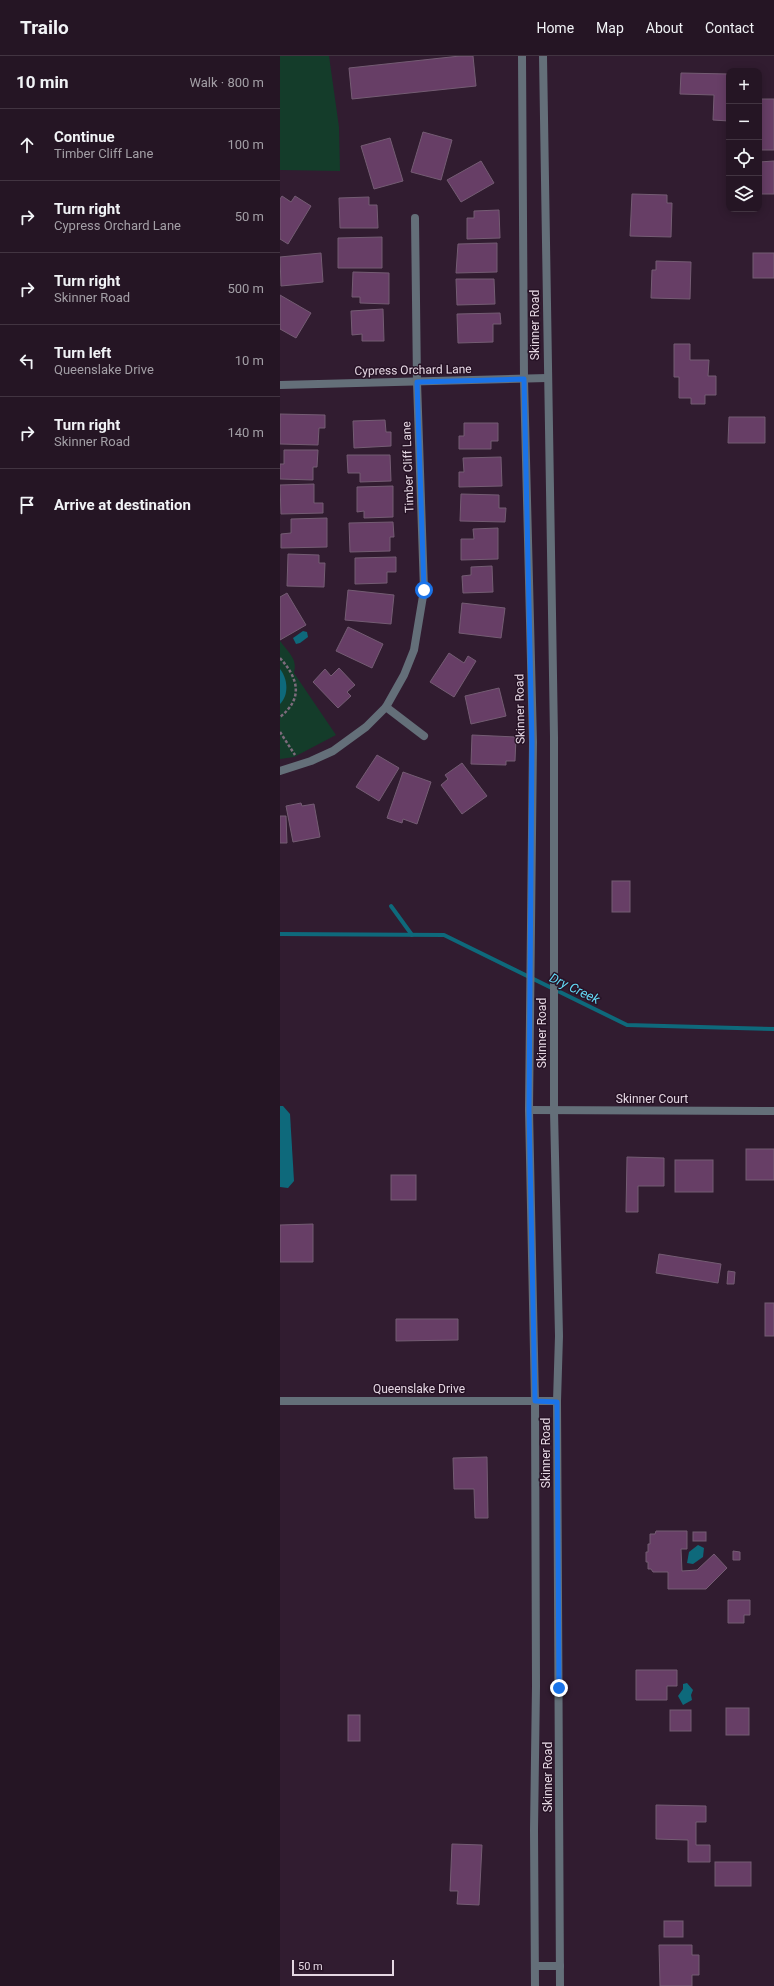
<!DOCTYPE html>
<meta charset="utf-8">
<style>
body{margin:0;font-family:Roboto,sans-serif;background:#312231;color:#f1f3f6}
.controls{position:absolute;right:12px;top:12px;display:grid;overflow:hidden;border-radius:8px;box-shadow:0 2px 10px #0003}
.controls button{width:36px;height:36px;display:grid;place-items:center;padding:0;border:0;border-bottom:1px solid #423441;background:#251524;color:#f1f3f6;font:20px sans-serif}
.scale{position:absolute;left:12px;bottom:10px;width:102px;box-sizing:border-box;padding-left:4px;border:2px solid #e5d7e3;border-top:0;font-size:11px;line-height:14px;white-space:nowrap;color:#e5d7e3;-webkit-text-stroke:3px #271326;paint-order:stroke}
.stop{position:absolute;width:12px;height:12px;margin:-9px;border:3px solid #1a73e8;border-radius:50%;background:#fff}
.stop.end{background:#1a73e8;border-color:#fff;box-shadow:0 1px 4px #0008}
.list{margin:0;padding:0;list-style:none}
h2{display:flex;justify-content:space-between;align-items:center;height:52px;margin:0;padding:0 16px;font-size:17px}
h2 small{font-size:13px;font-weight:400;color:#a39fa6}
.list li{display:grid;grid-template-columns:26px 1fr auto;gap:12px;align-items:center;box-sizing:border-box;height:72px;padding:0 16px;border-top:1px solid #423441}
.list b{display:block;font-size:15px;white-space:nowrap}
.list p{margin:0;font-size:13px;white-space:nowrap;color:#a39fa6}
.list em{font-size:13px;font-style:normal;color:#a39fa6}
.icon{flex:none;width:22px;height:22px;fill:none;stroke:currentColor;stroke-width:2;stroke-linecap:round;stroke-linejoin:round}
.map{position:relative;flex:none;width:494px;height:1930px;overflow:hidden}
header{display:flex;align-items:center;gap:24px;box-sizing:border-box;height:56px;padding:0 20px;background:#251524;border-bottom:1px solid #423441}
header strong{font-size:19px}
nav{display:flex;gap:22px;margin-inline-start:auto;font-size:14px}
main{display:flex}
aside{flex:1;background:#251524}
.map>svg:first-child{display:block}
.green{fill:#143c2a}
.water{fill:#0e697b}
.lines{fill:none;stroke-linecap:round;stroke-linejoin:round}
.stream{stroke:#0e697b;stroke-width:4}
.building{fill:#673e66;stroke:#745c73}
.path{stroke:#7d6b7c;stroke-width:2.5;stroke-dasharray:3 2;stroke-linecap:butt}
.minor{stroke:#646f79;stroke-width:8}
.tertiary{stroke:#646f79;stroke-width:8}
.route{stroke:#1a73e8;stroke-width:5}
.labels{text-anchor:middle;stroke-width:3;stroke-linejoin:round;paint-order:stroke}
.street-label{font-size:12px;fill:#e5d7e3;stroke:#271326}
.water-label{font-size:13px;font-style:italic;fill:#63d8f4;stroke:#271326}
</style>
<header>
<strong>Trailo</strong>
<nav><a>Home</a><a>Map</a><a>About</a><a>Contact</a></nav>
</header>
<main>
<aside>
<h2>10 min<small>Walk · 800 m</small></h2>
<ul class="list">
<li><svg class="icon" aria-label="ahead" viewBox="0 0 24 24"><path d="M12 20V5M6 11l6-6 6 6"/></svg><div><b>Continue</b><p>Timber Cliff Lane</p></div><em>100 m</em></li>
<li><svg class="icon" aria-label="right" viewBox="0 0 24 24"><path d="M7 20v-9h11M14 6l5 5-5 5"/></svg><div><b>Turn right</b><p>Cypress Orchard Lane</p></div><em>50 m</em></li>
<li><svg class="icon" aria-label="right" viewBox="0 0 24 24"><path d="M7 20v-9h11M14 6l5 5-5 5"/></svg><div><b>Turn right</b><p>Skinner Road</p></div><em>500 m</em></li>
<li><svg class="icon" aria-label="left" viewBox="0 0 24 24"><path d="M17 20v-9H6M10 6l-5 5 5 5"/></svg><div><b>Turn left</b><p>Queenslake Drive</p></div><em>10 m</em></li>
<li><svg class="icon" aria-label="right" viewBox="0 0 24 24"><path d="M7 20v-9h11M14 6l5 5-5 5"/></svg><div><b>Turn right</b><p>Skinner Road</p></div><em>140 m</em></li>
<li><svg class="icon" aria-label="arrive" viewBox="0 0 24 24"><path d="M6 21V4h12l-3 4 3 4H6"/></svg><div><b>Arrive at destination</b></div></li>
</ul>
</aside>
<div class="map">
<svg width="494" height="1930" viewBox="0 0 494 1930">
<rect width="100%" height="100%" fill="#311c30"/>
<g class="green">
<polygon points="0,0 49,0 59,71 60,115 0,114"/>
<path d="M0 585C8 596 18 603 14 617L56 679 14 701 0 703Z"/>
</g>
<g class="water">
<polygon points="23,575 27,576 28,581 20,587 16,588 13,582"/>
<path d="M0 613C8 623 9 639 0 648Z"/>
<polygon points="0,1050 3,1050 10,1058 14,1125 8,1132 0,1131"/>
<polygon points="418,1489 424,1492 423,1501 413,1508 407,1507 409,1496"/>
<polygon points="407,1627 413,1634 411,1639 412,1644 403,1649 398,1640 403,1633 403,1628"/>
</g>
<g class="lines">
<g class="stream">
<polyline points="111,850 132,879"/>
<polyline points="0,878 164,879 347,969 494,973"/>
</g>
</g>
<g class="building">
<polygon points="180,0 193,0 196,30 72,43 69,12"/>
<polygon points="401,17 449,18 449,65 433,64 434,39 400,38"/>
<rect x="479" y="43" width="15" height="51"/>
<polygon points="143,76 172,84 161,124 131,116"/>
<polygon points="110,82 123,125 94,133 81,90"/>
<polygon points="201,105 214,127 181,146 167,124"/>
<polygon points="494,105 494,138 479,138 479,106"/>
<polygon points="352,138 387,139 387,147 392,147 391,181 350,180"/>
<polygon points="2,140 11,146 15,140 31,150 8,188 0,183 0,143"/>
<polygon points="89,141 89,149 97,149 98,172 60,172 59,142"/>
<polygon points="219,154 220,182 187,183 187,162 194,162 194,155"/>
<polygon points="102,181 102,212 58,212 58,182"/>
<polygon points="217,187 217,216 176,217 178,188"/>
<polygon points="41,197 43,226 1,230 0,201"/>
<rect x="473" y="197" width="21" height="25"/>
<polygon points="376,205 411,206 410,243 371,242 372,214 376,214"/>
<polygon points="73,216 109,217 109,248 80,247 80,241 72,241"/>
<polygon points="176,223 214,223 215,248 177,249"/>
<polygon points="0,239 31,257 16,282 0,273"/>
<polygon points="103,253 104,285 82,285 82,278 72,279 71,255"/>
<polygon points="220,257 221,268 213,268 213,286 178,287 177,258"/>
<polygon points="394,288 410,288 410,304 429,304 428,320 436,320 436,339 425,339 425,348 411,348 411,342 399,342 399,321 394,321"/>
<polygon points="0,358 45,359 45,372 39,372 38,389 0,388"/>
<polygon points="449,361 485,361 485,387 448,387"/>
<polygon points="105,364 106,376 111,376 111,390 74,392 73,365"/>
<polygon points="184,367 218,367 218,385 211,385 211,393 179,393 179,380 184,380"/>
<polygon points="4,394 38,394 37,411 33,411 33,424 0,423 0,408 4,408"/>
<polygon points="67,399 110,399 111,425 80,426 80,417 68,417"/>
<polygon points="221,401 222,430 179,431 179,416 184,416 183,402"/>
<polygon points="34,428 34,447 43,447 43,457 1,458 0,429"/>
<polygon points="113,430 113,461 84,462 84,455 77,456 77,431"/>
<polygon points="181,438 219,439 219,452 226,452 225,466 180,465"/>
<polygon points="47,462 47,491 1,492 1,478 11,477 11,463"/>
<polygon points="113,466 114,481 110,481 110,495 70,496 69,467"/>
<polygon points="218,472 218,503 181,504 181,483 194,483 193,473"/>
<polygon points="8,498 39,499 39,507 45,507 44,531 7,530"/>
<polygon points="116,501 116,516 107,516 107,527 75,528 75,502"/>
<polygon points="212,510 213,536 183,537 182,520 191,519 191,511"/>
<polygon points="68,534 114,539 111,568 65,564"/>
<polygon points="7,537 26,569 0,584 0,541"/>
<polygon points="182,547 225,552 221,582 179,577"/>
<polygon points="68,571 103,588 92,612 56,595"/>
<polygon points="169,597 184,607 188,600 196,605 174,641 150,626"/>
<polygon points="59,612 75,629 67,636 71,640 58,652 33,626 45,613 51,620"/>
<polygon points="219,632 226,660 191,668 185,640"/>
<polygon points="192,679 236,681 235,705 226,705 226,709 191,708"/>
<polygon points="97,699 119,712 99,745 76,731"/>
<polygon points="182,707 207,740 182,758 161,729 168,723 165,719"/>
<polygon points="123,716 151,726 137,768 123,763 122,767 107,762"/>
<polygon points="21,747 22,750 34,748 40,781 13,786 6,750"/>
<polygon points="0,760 6,760 7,787 0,787"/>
<rect x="332" y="825" width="18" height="31"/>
<rect x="466" y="1093" width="28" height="31"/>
<polygon points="347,1101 384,1102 384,1130 358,1130 358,1156 346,1156"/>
<rect x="395" y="1104" width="38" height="32"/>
<rect x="111" y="1119" width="25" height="25"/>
<polygon points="33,1168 33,1206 0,1206 0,1169"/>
<polygon points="379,1198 441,1208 438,1227 376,1217"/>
<polygon points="448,1215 455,1216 454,1228 447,1228"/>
<rect x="485" y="1247" width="9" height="33"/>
<polygon points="116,1263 178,1263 178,1284 116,1285"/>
<polygon points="207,1401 208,1462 195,1462 194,1433 174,1433 173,1402"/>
<polygon points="376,1475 407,1475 407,1493 401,1493 402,1515 417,1514 434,1498 447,1512 426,1533 388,1533 388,1516 373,1516 371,1513 368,1513 368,1506 366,1506 366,1496 368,1496 368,1488 370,1488 370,1478 375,1478"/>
<rect x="413" y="1476" width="13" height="9"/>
<polygon points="453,1495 460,1496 460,1504 453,1504"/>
<polygon points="448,1544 470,1544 470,1559 464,1559 464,1567 448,1567"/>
<polygon points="356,1614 397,1614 397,1630 387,1630 387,1644 356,1644"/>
<rect x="446" y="1652" width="23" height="27"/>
<rect x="390" y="1654" width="21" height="21"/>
<rect x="68" y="1659" width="12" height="26"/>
<polygon points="376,1749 426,1750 426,1766 416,1766 416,1789 430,1789 430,1806 408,1806 408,1784 376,1783"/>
<polygon points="172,1788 202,1789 199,1849 177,1848 178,1835 170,1835"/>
<rect x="435" y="1806" width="36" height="24"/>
<rect x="384" y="1865" width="19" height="16"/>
<polygon points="379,1889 412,1889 412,1899 419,1899 419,1919 412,1919 412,1930 380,1930"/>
</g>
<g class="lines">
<g class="path">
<path d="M0 602C18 622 24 642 0 661"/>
<polyline points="0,676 15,699"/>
</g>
<g class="minor">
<polyline points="0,329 267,322"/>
<polyline points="106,651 144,680"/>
<polyline points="0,715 31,705 53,695 86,671 106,651 124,619 134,594 144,534 137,326 135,162"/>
<polyline points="249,1054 494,1055"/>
<polyline points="0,1345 277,1345"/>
</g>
<g class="tertiary">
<polyline points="242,0 244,323 253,686 249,1054 255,1345 256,1630 254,1774 255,1930"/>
<polyline points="263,0 274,681 274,1055 279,1280 277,1345 280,1930"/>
<polyline points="255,1910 280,1910"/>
</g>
</g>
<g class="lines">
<polyline class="route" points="144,534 137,326 244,323 252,686 249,1054 255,1345 277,1346 279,1632"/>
</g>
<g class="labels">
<g class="street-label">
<text transform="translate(255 269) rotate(-90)" y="4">Skinner Road</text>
<text transform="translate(133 314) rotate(-1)" y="4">Cypress Orchard Lane</text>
<text transform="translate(128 411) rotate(-92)" y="4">Timber Cliff Lane</text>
<text transform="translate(240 653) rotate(-91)" y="4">Skinner Road</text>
<text transform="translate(262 977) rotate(-90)" y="4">Skinner Road</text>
<text x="372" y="1047">Skinner Court</text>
<text x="139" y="1337">Queenslake Drive</text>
<text transform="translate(266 1397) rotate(-90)" y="4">Skinner Road</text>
<text transform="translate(268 1721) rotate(-90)" y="4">Skinner Road</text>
</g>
<g class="water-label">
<text transform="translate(295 932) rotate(26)" y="5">Dry Creek</text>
</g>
</g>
</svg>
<div class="controls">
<button>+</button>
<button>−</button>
<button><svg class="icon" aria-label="locate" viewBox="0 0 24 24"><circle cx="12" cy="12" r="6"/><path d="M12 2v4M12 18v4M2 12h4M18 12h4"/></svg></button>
<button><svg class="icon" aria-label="layers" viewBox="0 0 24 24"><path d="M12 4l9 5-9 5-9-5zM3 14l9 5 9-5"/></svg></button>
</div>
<div class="scale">50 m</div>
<div class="stop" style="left:144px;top:534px"></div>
<div class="stop end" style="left:279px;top:1632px"></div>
</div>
</main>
